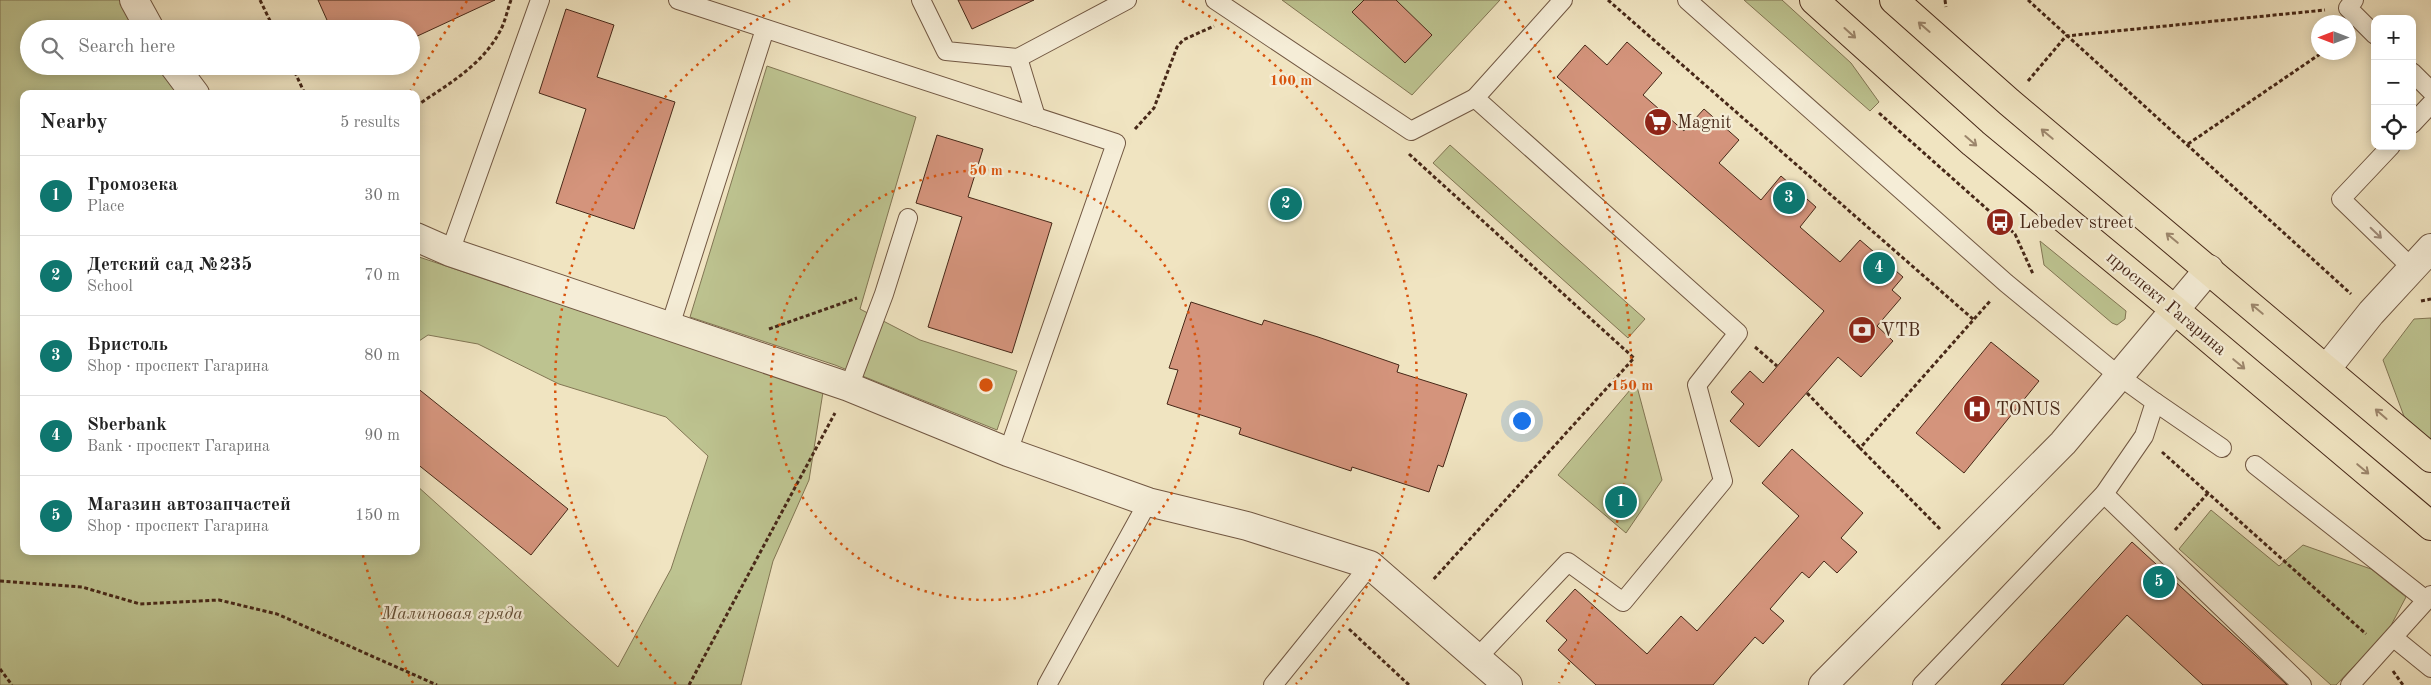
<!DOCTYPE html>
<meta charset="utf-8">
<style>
body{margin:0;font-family:"Old Standard TT",serif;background:#f2f2f2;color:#222}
.controls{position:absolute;right:15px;top:15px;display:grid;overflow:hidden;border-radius:10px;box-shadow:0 2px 12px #0003}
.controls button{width:45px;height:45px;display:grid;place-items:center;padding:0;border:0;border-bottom:1px solid #e0e0e0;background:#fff;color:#222;font:25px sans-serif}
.compass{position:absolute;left:2311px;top:15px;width:45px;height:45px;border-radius:50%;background:#fff;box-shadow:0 2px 12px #0003;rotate:270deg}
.you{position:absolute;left:1521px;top:420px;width:18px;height:18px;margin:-12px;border:4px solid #fff;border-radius:50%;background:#1a73e8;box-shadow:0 0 0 8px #1a73e833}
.badge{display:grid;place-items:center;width:32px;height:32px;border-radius:50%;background:#0f766e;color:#fff;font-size:16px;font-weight:700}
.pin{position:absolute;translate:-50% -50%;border:2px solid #fff;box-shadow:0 1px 5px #0006}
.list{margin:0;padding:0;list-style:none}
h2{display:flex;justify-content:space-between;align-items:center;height:65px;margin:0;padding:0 20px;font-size:21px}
h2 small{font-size:16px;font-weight:400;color:#767676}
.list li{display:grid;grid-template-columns:32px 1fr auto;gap:15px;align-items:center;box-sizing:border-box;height:80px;padding:0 20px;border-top:1px solid #e0e0e0}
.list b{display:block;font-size:19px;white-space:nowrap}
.list p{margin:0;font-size:16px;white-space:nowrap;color:#767676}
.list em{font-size:16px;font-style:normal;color:#767676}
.icon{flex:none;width:28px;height:28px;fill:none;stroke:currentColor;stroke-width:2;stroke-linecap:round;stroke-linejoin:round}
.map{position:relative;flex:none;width:2431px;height:685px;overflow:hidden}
.search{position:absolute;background:#fff;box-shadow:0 2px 12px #0003;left:20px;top:20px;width:400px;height:55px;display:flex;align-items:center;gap:12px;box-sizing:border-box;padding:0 18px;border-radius:28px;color:#767676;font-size:19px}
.panel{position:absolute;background:#fff;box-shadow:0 2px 12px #0003;left:20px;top:90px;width:400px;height:465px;border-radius:10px}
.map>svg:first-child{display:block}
.green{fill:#bdc390;stroke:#827654}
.building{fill:#d4947c;stroke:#472818}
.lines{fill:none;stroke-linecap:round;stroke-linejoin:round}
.service-casing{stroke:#715742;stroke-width:20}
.minor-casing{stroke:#715742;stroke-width:30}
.primary-casing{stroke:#472818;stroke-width:30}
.path{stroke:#472818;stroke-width:3;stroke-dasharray:4 2.5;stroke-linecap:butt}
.service{stroke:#f5edd7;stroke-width:18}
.minor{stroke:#f5edd7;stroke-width:28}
.primary{stroke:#f0e4c1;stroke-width:28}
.oneway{stroke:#9c866c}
.oneway2{stroke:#9e8a78}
.ring{fill:none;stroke:#d8540d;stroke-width:2.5;stroke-dasharray:2.5 5}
.labels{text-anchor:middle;stroke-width:4.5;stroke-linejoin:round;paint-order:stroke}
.poi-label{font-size:18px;fill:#472818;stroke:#f5edd7;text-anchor:start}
.street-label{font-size:18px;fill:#472818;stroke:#f5edd7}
.park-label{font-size:18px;font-style:italic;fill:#644f36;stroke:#f5edd7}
.centre{fill:#d8540d;stroke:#f5edd7;stroke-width:2.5}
.ring-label{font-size:15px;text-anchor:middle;font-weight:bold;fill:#d8540d;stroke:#f5edd7;stroke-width:4.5;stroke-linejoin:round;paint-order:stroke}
</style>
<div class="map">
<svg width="2431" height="685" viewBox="0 0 2431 685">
<rect width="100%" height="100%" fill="#f0e4c1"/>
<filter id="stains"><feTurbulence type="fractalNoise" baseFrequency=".004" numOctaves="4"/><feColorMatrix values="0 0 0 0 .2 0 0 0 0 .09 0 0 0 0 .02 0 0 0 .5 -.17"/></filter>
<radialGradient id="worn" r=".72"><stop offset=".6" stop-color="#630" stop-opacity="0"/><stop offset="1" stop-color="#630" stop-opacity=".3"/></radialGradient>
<g class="green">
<polygon points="0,0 120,0 137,29 29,29 29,66 159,66 178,94 24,94 24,551 416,551 416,485 618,667 671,569 708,456 666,417 559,384 478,344 428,335 416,343 416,256 823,392 809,480 773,561 741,685 0,685"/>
<polygon points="1282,0 1500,0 1412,95"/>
<polygon points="1744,0 1782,0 1851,63 1879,102 1870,111"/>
<polygon points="767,66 916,117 860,309 920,340 1017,371 997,430 835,365 690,317"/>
<polygon points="1450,145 1645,319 1628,338 1433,163"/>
<polygon points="2040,241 2126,311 2125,319 2117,325 2112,323 2044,265"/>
<polygon points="2431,318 2431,441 2405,419 2383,360 2414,319"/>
<polygon points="1636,383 1662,480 1626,533 1558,475"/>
<polygon points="2211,510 2279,566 2303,545 2371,569 2406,597 2388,631 2336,685 2331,685 2179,549"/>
</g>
<g class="building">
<polygon points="318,0 495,0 411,39 411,29 331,29"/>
<polygon points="958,0 1034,0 972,29"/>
<polygon points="1364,0 1396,0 1432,35 1405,63 1352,12"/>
<polygon points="566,9 614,25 597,77 675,102 634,229 556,203 586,109 539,93"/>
<polygon points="1627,42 1662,73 1643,95 1684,131 1704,109 1739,140 1719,163 1761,200 1781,176 1816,207 1800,227 1840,262 1860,240 1903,277 1892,290 1901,298 1877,326 1893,341 1861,377 1838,357 1759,447 1730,421 1744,404 1731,392 1750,371 1763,383 1824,311 1557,77 1585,45 1607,65"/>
<polygon points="937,135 983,149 968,197 1052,223 1012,353 928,327 962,217 916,203"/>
<polygon points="1191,302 1262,325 1264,320 1318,337 1399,365 1397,372 1467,394 1443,467 1438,465 1429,492 1352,467 1351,471 1239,434 1241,428 1167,404 1178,370 1169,368"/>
<polygon points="1991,342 2039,381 1964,473 1916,433"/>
<polygon points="416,387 568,509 531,555 416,463"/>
<polygon points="1792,449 1863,513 1841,538 1857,552 1837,573 1824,561 1809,578 1802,572 1770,609 1784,621 1763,644 1755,637 1713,685 1596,685 1558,650 1567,640 1546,621 1575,589 1647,654 1681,616 1697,631 1799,516 1762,483"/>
<polygon points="2132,542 2267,666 2287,685 2203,685 2127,615 2063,685 2001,685"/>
</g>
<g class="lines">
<g class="service-casing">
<g id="service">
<polyline points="678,0 1116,143 1008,452"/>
<polyline points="921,0 946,51 1018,58 1127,0"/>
<polyline points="1215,0 1411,131 1475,98"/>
<polyline points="1687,0 2006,283 2119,376 2155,402 2144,436 2104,494 1922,685"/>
<polyline points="2354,0 2348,8 2375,35"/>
<polyline points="1018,58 1036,117"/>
<polyline points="2412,72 2431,91"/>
<polyline points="2412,124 2431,104"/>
<polyline points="2391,146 2341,199 2412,268"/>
<polyline points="450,252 540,0"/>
<polyline points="670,326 765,29"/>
<polyline points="849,387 884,294 908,218"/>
<polyline points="2155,402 2222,448"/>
<polyline points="2255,465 2426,600"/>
<polyline points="2104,494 2302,685"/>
<polyline points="2394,638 2431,668"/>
<polyline points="1478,657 1568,562 1623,602 1723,481 1697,385 1738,333 1475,98 1563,0"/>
<polyline points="1047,685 1148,502"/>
<polyline points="1273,685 1370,565"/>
<polyline points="2350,685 2431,595"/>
</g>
</g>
<g class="minor-casing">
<g id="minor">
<polyline points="134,0 150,29"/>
<polyline points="174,66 195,94"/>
<polyline points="416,237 450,252 849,387 1008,452 1148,502 1247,526 1370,565 1508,685"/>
<polyline points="2327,368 2371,313 2431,248"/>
<polyline points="1823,685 2063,443 2209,269"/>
</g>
</g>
<g class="primary-casing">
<g id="primary">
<polyline points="1814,0 1973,143 2175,310 2431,526"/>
<polyline points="1894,0 2009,102 2431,458"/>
</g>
</g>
<g class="path">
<polyline points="260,0 274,29"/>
<polyline points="1608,0 1974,320"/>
<polyline points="1945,0 1946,7"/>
<polyline points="2028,0 2351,294"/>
<polyline points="292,66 305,94"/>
<polyline points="2028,81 2066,36 2325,10"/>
<path d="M416 106C447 85 481 66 499 33 505 23 507 11 511 0"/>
<polyline points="1879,113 2015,234 2033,274"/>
<polyline points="1135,129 1154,108 1177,47 1183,40 1214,26"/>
<polyline points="2188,144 2323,52"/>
<polyline points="1409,154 1634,358 1432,581"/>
<polyline points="2421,301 2431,299"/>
<polyline points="769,329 857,298"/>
<polyline points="1755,347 1777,366"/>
<polyline points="1807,393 1860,448"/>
<polyline points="2162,452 2366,634"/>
<polyline points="1940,529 1860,448 1991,300"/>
<polyline points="2175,530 2208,493"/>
<polyline points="0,581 82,587 140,604 219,600 277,614 437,685"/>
<polyline points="1349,629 1409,685"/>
<polyline points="0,669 12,685"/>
<polyline points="2393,671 2403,685"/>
<polyline points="689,685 835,413"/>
</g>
<use href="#service" class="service"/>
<use href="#minor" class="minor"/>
<use href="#primary" class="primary"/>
</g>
<defs><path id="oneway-shaft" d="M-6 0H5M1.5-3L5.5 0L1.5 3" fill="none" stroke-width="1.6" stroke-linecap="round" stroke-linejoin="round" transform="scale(1.25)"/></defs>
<g class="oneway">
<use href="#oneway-shaft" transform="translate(1924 27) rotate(-139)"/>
<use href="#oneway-shaft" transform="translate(1850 33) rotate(42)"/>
<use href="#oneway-shaft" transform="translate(2047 134) rotate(-140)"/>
<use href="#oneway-shaft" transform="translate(1971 141) rotate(41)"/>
<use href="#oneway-shaft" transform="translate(2172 238) rotate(-140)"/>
<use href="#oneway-shaft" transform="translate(2257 309) rotate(-140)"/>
<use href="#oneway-shaft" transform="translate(2239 364) rotate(40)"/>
<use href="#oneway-shaft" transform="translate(2381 414) rotate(-139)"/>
<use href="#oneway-shaft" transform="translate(2363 469) rotate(40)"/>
</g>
<use class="oneway2" href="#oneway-shaft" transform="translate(2376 233) rotate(44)"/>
<g class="ring">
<circle cx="986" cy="385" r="215"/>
<path d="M676 684A431 431 0 0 1 790 1M1182 1A431 431 0 0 1 1296 684"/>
<path d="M413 683A646 646 0 0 1 362 552M410 92A646 646 0 0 1 467 1M1505 1A646 646 0 0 1 1559 683"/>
</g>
<defs>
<g id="supermarket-disc" transform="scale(1.4375)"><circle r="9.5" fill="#8f2418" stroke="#f5edd7"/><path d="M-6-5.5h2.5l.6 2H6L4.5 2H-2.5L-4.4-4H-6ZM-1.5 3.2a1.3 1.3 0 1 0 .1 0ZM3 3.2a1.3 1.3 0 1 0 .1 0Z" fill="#fff"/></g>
<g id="bus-disc" transform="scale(1.4375)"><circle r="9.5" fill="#8f2418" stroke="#f5edd7"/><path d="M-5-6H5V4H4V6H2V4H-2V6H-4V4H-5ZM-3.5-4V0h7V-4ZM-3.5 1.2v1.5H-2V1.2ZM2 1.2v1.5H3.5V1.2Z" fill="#fff"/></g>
<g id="bank-disc" transform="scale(1.4375)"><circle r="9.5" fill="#8f2418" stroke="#f5edd7"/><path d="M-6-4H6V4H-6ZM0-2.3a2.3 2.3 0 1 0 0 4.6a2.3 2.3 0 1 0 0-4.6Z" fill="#fff"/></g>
<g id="hospital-disc" transform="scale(1.4375)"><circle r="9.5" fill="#8f2418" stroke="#f5edd7"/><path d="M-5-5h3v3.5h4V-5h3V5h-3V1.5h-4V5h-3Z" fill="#fff"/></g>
</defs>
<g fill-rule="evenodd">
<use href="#supermarket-disc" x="1658" y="122"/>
<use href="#bus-disc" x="2000" y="222"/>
<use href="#bank-disc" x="1862" y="330"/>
<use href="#hospital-disc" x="1977" y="409"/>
</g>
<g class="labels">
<g class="poi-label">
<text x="1677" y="128">Magnit</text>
<text x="2019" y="228">Lebedev street</text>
<text x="1881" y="336">VTB</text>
<text x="1996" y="415">TONUS</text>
</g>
<g class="street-label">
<text transform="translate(2167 303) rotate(40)" y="6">проспект Гагарина</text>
</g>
<g class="park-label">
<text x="452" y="619">Малиновая гряда</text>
</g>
</g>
<circle cx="986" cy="385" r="8" class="centre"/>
<g class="ring-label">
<text x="1291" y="85">100 m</text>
<text x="986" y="175">50 m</text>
<text x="1632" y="390">150 m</text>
</g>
<rect width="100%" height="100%" filter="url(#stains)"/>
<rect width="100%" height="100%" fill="url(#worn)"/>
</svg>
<div class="controls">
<button>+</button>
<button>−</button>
<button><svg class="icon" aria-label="locate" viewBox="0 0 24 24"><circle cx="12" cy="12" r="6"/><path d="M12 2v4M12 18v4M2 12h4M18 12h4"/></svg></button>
</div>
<svg class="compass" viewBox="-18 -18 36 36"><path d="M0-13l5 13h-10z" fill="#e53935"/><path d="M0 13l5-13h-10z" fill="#767676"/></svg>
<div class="you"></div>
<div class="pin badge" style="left:1621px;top:502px">1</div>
<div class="pin badge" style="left:1286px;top:204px">2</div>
<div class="pin badge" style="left:1789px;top:198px">3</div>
<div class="pin badge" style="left:1879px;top:268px">4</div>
<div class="pin badge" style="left:2159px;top:582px">5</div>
<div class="search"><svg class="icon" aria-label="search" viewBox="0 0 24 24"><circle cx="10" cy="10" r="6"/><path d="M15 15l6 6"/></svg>Search here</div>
<section class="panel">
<h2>Nearby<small>5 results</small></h2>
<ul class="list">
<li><span class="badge">1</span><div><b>Громозека</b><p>Place</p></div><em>30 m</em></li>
<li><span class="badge">2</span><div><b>Детский сад №235</b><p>School</p></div><em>70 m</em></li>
<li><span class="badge">3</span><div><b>Бристоль</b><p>Shop · проспект Гагарина</p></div><em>80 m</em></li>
<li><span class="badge">4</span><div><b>Sberbank</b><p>Bank · проспект Гагарина</p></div><em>90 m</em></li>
<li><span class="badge">5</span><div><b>Магазин автозапчастей</b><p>Shop · проспект Гагарина</p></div><em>150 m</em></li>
</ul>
</section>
</div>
